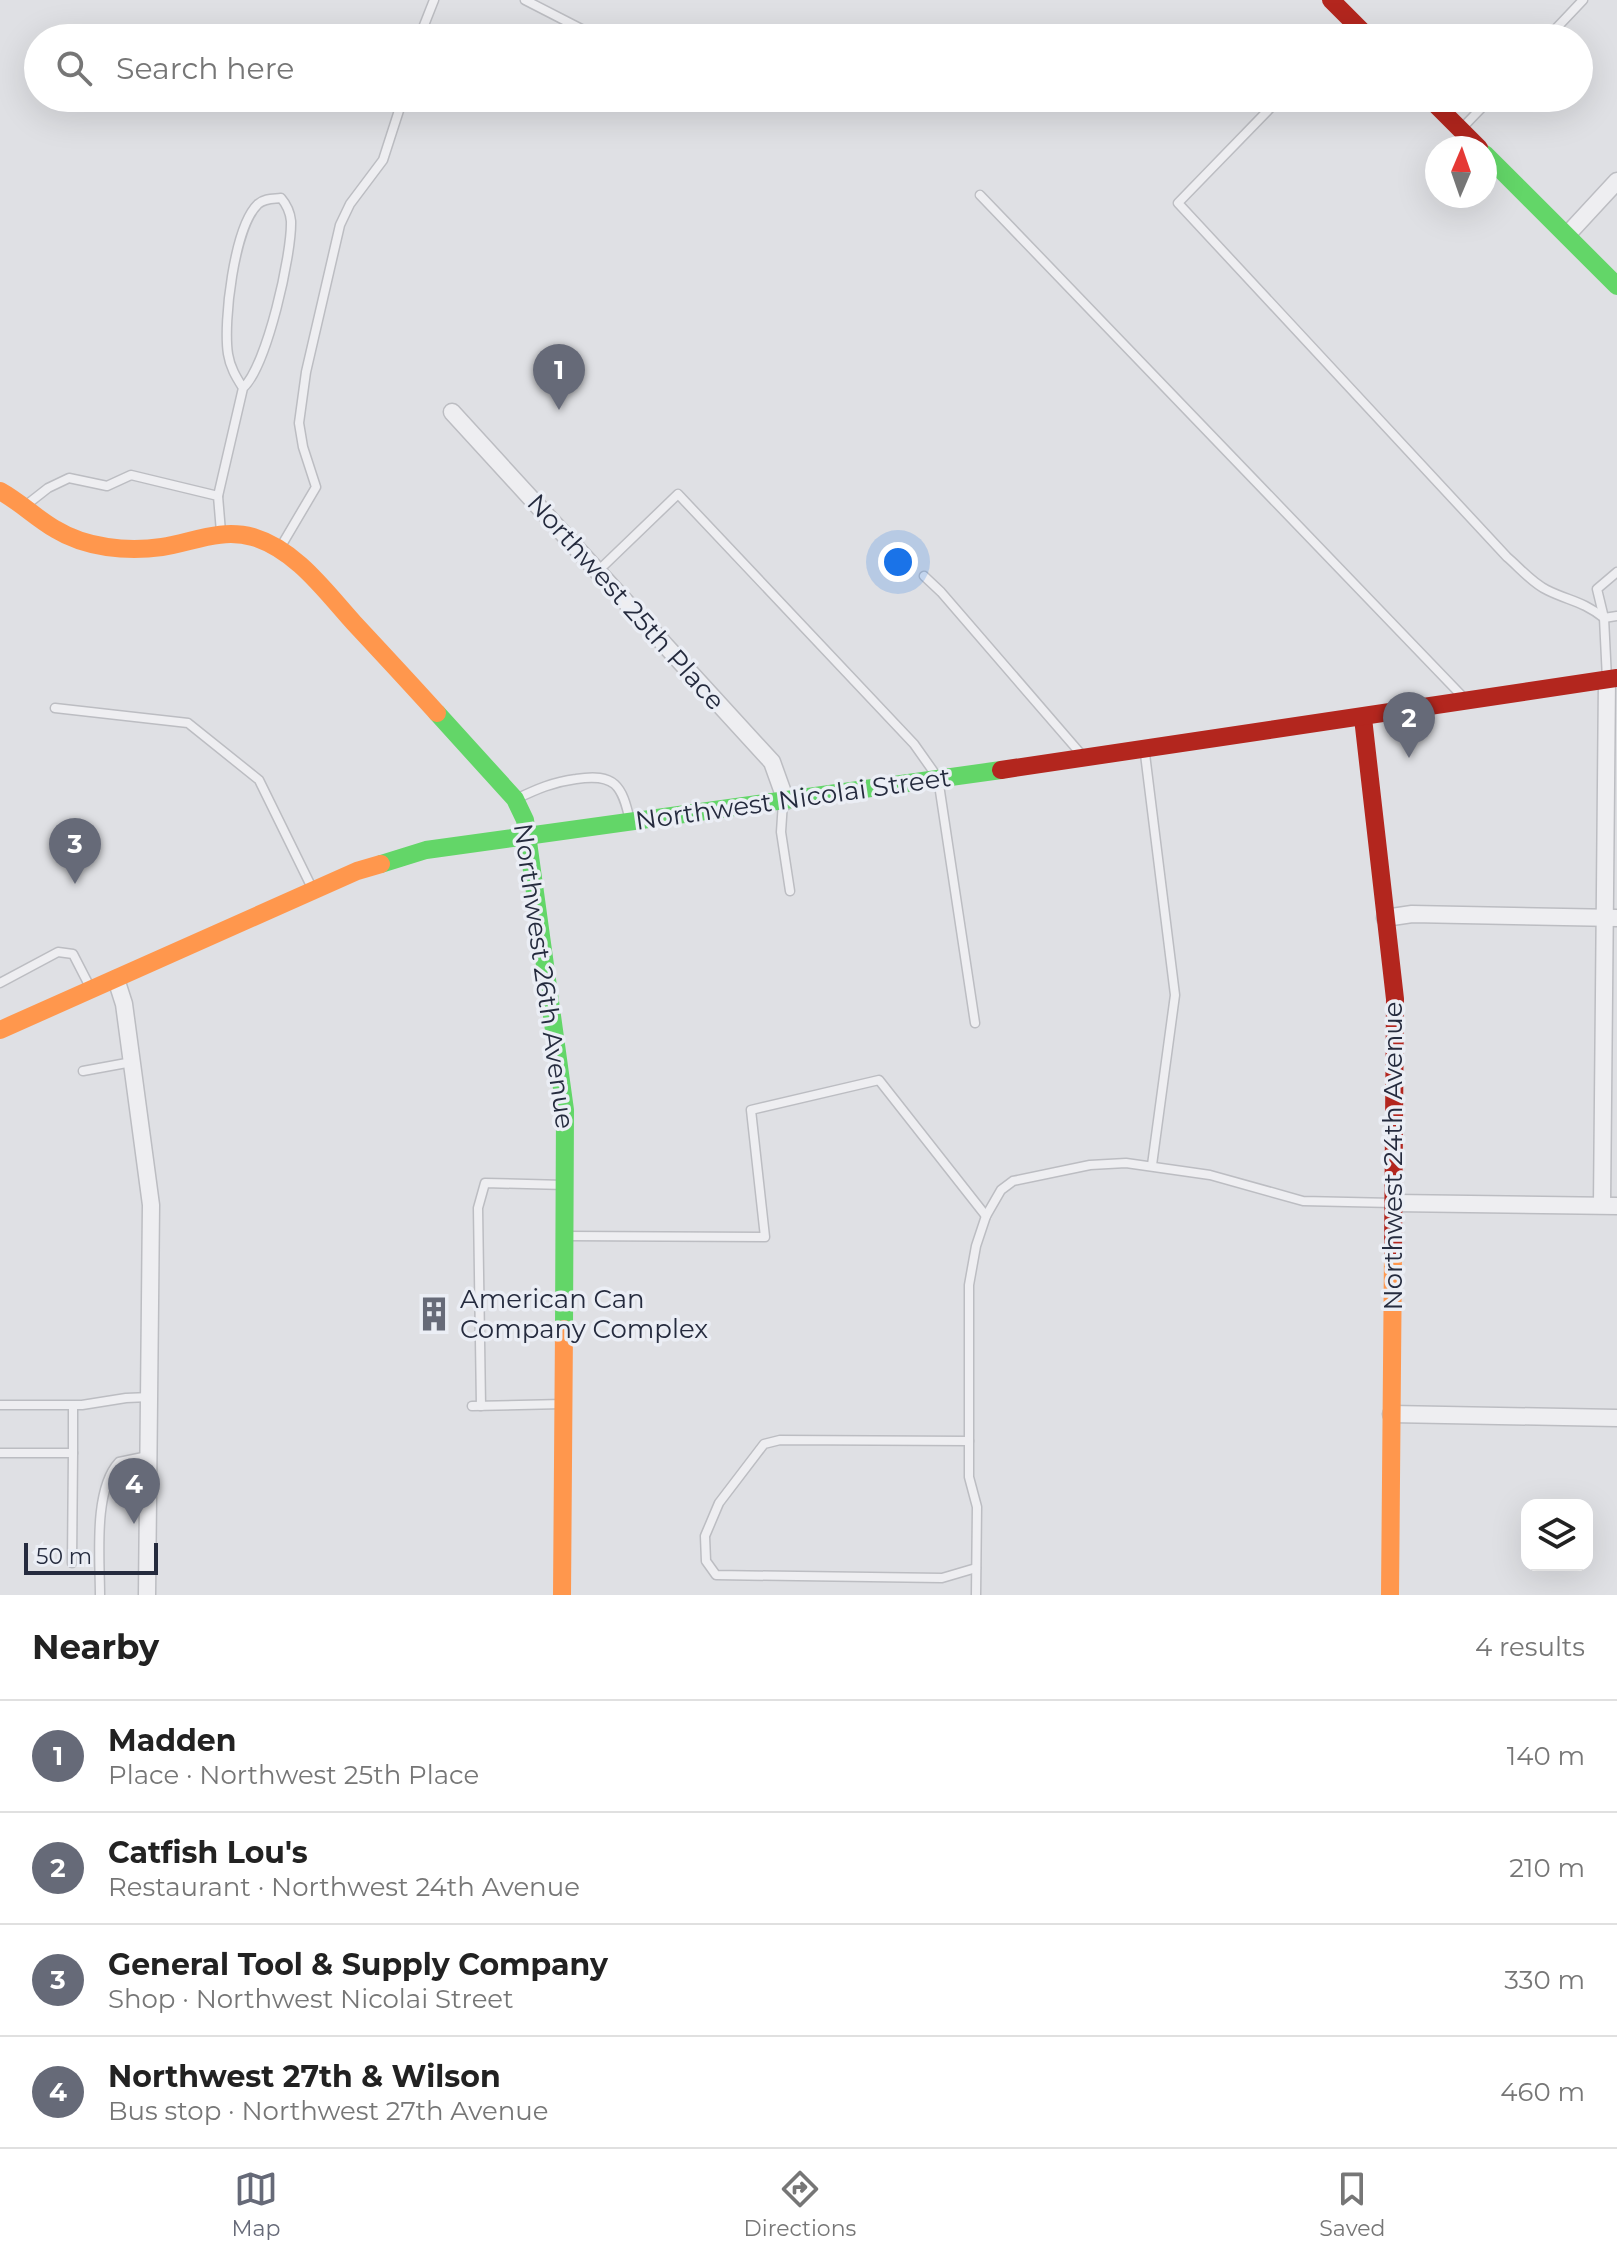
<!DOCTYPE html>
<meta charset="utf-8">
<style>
body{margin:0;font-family:Montserrat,sans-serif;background:#f2f2f2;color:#222}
.controls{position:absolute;right:24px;bottom:24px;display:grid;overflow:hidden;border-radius:16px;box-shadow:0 8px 32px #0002}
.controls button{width:72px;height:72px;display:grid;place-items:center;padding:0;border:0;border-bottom:2px solid #e0e0e0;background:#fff;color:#222;font:40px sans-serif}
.compass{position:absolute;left:1425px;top:136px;width:72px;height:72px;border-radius:50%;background:#fff;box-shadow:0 8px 32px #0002;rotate:2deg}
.scale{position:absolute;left:24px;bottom:20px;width:134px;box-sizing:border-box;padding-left:8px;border:4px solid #252b3e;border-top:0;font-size:22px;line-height:28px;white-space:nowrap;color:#252b3e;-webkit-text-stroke:6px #ebeef5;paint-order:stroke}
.you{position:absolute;left:898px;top:562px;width:28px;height:28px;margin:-20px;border:6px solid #fff;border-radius:50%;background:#1a73e8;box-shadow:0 0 0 12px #1a73e833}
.badge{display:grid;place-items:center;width:52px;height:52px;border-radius:50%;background:#666a78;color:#fff;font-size:26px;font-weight:700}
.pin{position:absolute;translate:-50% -66px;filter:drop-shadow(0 2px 4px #0008)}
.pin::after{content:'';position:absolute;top:42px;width:28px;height:24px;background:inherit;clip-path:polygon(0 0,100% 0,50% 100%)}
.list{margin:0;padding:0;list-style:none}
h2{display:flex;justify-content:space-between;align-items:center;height:104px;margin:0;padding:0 32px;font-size:34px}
h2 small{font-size:26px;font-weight:400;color:#767676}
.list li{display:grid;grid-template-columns:52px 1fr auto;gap:24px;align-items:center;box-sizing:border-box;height:112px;padding:0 32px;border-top:2px solid #e0e0e0}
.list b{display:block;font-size:30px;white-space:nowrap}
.list p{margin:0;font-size:26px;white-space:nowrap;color:#767676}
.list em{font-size:26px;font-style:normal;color:#767676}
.icon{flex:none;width:44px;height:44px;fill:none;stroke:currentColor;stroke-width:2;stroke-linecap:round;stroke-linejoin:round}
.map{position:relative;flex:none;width:1617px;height:1595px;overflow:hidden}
.search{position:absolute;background:#fff;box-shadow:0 8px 32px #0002;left:24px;right:24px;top:24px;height:88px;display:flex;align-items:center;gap:20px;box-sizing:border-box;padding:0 28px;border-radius:44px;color:#767676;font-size:30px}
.sheet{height:552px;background:#fff}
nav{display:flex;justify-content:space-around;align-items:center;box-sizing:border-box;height:112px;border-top:2px solid #e0e0e0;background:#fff;font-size:22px;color:#767676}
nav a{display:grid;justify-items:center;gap:4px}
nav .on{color:#666a78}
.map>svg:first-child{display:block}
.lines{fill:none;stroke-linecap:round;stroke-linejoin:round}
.lane-casing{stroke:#bcbdc2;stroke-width:11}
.street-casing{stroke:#bcbdc2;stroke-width:19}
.lane{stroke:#eeeef1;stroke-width:8}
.street{stroke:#eeeef1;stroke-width:16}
.fast{stroke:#63d668;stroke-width:18}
.slow{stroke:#ff974d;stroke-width:18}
.jam{stroke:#b3261e;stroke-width:18}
.labels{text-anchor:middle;stroke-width:7;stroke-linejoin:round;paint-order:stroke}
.street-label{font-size:26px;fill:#252b3e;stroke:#ebeef5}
.poi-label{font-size:26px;fill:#252b3e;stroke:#ebeef5;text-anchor:start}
</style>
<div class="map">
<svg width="1617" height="1595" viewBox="0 0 1617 1595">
<rect width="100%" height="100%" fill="#dfe0e4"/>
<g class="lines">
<g class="lane-casing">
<g id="lane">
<polyline points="525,0 599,38"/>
<polyline points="419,38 434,0"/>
<polyline points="1547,38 1583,0"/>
<path d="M1280 98 1178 203 1507 557C1519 567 1532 583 1547 590 1569 601 1583 601 1604 618L1617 616"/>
<polyline points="1464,126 1491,98"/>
<polyline points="980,195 1464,698"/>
<path d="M218 496 243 388C236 377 230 367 228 354 223 322 234 227 258 204 265 198 273 199 281 198 287 205 290 211 291 221 292 254 267 366 243 388"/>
<polyline points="25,506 48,488 69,478 107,486 131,475 218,496 221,532"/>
<polyline points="280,548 316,487 303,447 299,423 306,372 340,225 350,204 383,160 403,98"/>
<polyline points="598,571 678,494 914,744 938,778 975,1023"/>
<polyline points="924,576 941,592 1081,754"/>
<polyline points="1607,679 1604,618 1597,589 1617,572"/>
<polyline points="55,708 188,723 259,780 313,890"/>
<polyline points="1145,754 1175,995 1152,1165"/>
<path d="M516 799C537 789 553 782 576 779 615 773 622 785 630 821"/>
<polyline points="783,802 781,832 790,891"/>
<polyline points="0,983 58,952 73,954 91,989"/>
<polyline points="83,1071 132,1062"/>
<polyline points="566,1236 765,1237 751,1110 879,1080 986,1216"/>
<polyline points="0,1405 82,1405 126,1398 150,1397"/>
<polyline points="472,1406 563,1404"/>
<polyline points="481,1406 478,1208 485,1183 565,1185"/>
<polyline points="969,1441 780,1440 764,1444 719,1503 705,1536 706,1561 716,1575 942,1578 976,1568"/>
<polyline points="0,1453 73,1453 73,1406"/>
<polyline points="72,1563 73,1453"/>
<path d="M100 1595C100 1558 93 1490 119 1462L148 1456"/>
<polyline points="976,1595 977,1507 969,1477 969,1285 976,1246 986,1216 1001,1190 1013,1181 1090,1165 1126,1163 1210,1175 1303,1201 1393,1203"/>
</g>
</g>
<g class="street-casing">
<g id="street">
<polyline points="1567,235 1617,181"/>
<polyline points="452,412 772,762 786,801"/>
<polyline points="1385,918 1412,914 1617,918"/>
<polyline points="116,979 124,1004 151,1205 147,1595"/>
<polyline points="1394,1203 1617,1206"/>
<polyline points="1602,1205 1607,680"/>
<polyline points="1391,1414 1617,1418"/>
</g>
</g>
<use href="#lane" class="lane"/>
<use href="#street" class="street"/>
<g class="fast">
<polyline points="1485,154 1617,286"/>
<polyline points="437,713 515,799 525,820 565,1110 564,1329"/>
<polyline points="381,864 426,850 1001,770"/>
</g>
<g class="slow">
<path d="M0 491C20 502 36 518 55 529 86 548 127 552 162 547 193 542 221 528 253 537 296 550 325 591 354 623 382 653 410 683 437 713"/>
<polyline points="0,1030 357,871 381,864"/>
<polyline points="562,1595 564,1329"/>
<polyline points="1390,1595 1393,1252"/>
</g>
<g class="jam">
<polyline points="1331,0 1369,38"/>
<polyline points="1429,98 1479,148"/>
<polyline points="1363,718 1395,999 1393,1252"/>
<polyline points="1001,770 1617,678"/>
</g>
</g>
<defs>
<g id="building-bare" transform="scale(2.76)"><path d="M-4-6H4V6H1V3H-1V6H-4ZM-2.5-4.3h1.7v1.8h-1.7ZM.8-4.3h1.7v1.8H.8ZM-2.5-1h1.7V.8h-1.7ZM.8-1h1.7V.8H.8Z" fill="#666a78" stroke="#ebeef5" stroke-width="2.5" paint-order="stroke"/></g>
</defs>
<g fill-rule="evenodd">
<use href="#building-bare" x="434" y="1314"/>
</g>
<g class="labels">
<g class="street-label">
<text transform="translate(626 602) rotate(48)" y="9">Northwest 25th Place</text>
<text transform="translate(793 799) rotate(-8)" y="9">Northwest Nicolai Street</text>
<text transform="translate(544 976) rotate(82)" y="9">Northwest 26th Avenue</text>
<text transform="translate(1393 1156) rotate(-90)" y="9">Northwest 24th Avenue</text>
</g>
<g class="poi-label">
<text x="460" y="1308">American Can<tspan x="460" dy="30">Company Complex</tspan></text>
</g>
</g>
</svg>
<div class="controls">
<button><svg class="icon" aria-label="layers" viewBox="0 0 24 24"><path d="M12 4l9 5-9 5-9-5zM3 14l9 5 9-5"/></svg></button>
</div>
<svg class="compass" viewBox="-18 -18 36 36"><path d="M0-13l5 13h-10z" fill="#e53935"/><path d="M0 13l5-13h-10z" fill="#767676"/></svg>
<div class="scale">50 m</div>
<div class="you"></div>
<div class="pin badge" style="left:559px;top:410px">1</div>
<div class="pin badge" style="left:1409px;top:758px">2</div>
<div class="pin badge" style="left:75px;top:884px">3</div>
<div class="pin badge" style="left:134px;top:1524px">4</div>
<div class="search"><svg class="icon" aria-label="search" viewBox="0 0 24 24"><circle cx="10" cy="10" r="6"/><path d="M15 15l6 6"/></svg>Search here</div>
</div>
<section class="sheet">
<h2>Nearby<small>4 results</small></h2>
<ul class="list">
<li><span class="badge">1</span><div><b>Madden</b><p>Place · Northwest 25th Place</p></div><em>140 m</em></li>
<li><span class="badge">2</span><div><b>Catfish Lou's</b><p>Restaurant · Northwest 24th Avenue</p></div><em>210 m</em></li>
<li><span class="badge">3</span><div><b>General Tool &amp; Supply Company</b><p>Shop · Northwest Nicolai Street</p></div><em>330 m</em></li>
<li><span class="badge">4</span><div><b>Northwest 27th &amp; Wilson</b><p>Bus stop · Northwest 27th Avenue</p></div><em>460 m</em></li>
</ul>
</section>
<nav>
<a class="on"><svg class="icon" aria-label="map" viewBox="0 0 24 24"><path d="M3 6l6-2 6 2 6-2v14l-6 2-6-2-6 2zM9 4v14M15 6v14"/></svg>Map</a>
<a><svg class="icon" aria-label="directions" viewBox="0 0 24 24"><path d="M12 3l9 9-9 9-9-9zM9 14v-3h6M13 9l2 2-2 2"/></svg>Directions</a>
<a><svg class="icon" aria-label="saved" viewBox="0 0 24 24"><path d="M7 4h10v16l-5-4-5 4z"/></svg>Saved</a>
</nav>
